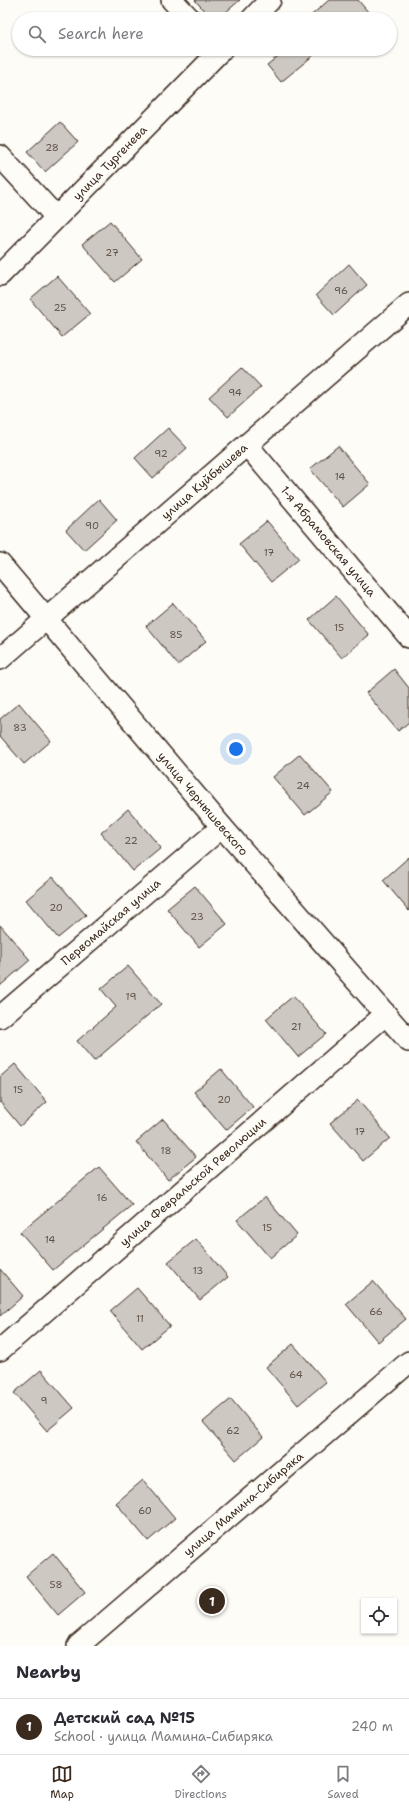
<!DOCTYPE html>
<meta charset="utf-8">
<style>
body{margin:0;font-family:"Shantell Sans",sans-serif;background:#f2f2f3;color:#2b2b33}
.controls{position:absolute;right:12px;bottom:12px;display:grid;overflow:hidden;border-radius:0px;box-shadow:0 1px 3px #0004}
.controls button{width:36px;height:36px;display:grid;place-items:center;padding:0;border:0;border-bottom:1px solid #e1e1e2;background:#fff;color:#2b2b33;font:20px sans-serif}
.you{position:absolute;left:236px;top:749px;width:14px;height:14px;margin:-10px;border:3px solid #fff;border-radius:50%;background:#1a73e8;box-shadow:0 0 0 6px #1a73e833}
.badge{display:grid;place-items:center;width:26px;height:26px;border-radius:50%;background:#3b2a1e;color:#fff;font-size:13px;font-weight:700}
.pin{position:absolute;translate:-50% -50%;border:2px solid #fff;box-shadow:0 1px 4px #0006}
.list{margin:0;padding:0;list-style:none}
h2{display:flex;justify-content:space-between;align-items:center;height:52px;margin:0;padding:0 16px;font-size:17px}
h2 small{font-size:13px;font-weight:400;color:#7c7c81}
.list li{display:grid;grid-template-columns:26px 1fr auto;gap:12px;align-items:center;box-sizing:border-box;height:56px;padding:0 16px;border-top:1px solid #e1e1e2}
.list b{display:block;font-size:15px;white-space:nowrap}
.list p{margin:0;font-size:13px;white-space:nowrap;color:#7c7c81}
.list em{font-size:13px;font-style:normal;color:#7c7c81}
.icon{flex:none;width:22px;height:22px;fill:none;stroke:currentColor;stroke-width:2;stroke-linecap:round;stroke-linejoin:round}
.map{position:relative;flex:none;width:409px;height:1646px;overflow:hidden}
.search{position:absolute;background:#fff;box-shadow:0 1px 3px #0004;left:12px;right:12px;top:12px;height:44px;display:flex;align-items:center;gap:10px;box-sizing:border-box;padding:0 14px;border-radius:22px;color:#7c7c81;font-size:15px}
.sheet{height:108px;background:#fff}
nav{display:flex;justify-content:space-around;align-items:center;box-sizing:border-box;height:56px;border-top:1px solid #e1e1e2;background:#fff;font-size:11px;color:#7c7c81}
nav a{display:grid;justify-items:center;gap:2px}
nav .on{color:#3b2a1e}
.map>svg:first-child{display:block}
.building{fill:#cdc8c2;stroke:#3b2a1e}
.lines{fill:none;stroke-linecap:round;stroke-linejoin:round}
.street-casing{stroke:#3b2a1e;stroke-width:24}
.street{stroke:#fdfcf7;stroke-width:21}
.labels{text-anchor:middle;stroke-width:4;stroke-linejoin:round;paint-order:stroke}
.number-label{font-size:10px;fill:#605247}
.street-label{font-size:12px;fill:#3b2a1e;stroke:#fdfcf7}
</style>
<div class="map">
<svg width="409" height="1646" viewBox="0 0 409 1646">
<rect width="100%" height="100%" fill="#fdfcf7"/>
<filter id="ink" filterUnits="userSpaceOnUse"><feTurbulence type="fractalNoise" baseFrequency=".025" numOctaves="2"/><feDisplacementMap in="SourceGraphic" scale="8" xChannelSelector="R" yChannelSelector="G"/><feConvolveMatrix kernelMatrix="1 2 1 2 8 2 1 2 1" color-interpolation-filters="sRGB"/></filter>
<g filter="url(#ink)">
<g class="building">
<polygon points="195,0 240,0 218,19 211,19"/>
<polygon points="329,0 358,0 374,19 307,19"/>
<polygon points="287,49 321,49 281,82 267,65"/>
<polygon points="60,122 78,142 45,172 27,152"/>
<polygon points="110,221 142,259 115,282 82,244"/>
<polygon points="349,264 367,285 334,315 316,295"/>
<polygon points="57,276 90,314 62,337 30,299"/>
<polygon points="242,367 261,387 228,417 209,397"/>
<polygon points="168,428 187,448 153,478 135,458"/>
<polygon points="338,446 370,484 343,507 310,469"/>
<polygon points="99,499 117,520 84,550 66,530"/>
<polygon points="267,521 299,559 271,582 239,544"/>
<polygon points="336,596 369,635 342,658 309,620"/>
<polygon points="173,603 206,641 178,665 146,626"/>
<polygon points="394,669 409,688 409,722 398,731 366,693"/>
<polygon points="19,703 51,741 24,764 0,736 0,719"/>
<polygon points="300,754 333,792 305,815 273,777"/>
<polygon points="128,809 161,848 133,871 101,833"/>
<polygon points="409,857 409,911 383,880"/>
<polygon points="53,877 86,915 58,938 26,900"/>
<polygon points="195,886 227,924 199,947 167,909"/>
<polygon points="0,925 30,960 0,986"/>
<polygon points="128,966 161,1004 94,1061 77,1041 116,1007 101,989"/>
<polygon points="293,996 326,1034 298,1057 266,1019"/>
<polygon points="15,1064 47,1102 20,1126 0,1102 0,1077"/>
<polygon points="221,1069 253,1107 226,1130 194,1092"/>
<polygon points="358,1100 390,1138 363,1161 330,1123"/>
<polygon points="163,1119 196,1157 168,1180 136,1142"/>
<polygon points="99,1167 132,1205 53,1270 20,1232"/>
<polygon points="265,1197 297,1235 270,1258 237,1220"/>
<polygon points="196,1239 228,1277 200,1300 168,1262"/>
<polygon points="0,1269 23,1296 0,1316"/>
<polygon points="373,1281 406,1319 378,1342 346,1304"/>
<polygon points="137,1288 170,1326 142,1349 110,1311"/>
<polygon points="293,1344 326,1382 298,1405 266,1367"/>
<polygon points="41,1370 74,1408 47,1431 14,1393"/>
<polygon points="231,1399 263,1437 236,1460 203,1422"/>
<polygon points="143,1480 175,1518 148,1541 116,1503"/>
<polygon points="53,1553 85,1592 58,1615 26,1576"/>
</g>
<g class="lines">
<g class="street-casing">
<g id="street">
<polyline points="172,0 190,19"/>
<polyline points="252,19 270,0"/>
<polyline points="0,156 56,217"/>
<path id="s1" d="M0 275 222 49"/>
<path id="s2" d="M247 445 409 637"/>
<path id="s3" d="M0 564 222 827 409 1041"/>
<path id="s4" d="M0 659 409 304"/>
<path id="s5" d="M0 1017 222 827"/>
<path id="s6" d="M0 1350 386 1014"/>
<path id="s7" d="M78 1646 409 1362"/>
</g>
</g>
<use href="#street" class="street"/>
</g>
</g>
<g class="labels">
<g class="number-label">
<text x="52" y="151">28</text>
<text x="112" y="256">27</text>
<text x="341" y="294">96</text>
<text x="60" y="311">25</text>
<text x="235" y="396">94</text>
<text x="161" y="457">92</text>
<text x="340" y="480">14</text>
<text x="92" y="529">90</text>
<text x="269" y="556">17</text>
<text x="339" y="631">15</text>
<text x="176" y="638">85</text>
<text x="20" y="731">83</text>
<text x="303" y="789">24</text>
<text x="131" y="844">22</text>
<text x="56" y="911">20</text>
<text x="197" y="920">23</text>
<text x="131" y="1000">19</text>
<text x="296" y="1030">21</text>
<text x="18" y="1093">15</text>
<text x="224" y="1103">20</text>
<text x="360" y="1135">17</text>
<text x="166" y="1154">18</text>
<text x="102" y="1201">16</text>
<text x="267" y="1231">15</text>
<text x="50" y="1243">14</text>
<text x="198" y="1274">13</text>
<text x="376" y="1315">66</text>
<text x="140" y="1322">11</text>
<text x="296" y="1378">64</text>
<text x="44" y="1404">9</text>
<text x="233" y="1434">62</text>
<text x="145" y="1514">60</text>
<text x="56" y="1588">58</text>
</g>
<g class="street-label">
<text dy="4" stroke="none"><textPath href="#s1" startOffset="157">улица Тургенева</textPath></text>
<text dy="4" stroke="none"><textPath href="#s4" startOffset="271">улица Куйбышева</textPath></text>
<text dy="4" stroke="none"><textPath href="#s2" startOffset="126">1-я Абрамовская улица</textPath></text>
<text dy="4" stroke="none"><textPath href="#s3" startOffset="314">улица Чернышевского</textPath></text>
<text dy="4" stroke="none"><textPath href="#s5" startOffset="146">Первомайская улица</textPath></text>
<text dy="4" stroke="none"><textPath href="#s6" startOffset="256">улица Февральской Революции</textPath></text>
<text dy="4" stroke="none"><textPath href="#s7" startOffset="218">улица Мамина-Сибиряка</textPath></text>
</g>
</g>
</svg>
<div class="controls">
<button><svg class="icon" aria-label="locate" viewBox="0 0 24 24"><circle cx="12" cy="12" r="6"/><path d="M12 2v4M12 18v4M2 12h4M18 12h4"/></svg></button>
</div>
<div class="you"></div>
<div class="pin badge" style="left:212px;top:1601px">1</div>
<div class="search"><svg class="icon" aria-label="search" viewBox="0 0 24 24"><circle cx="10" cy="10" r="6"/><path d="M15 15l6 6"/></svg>Search here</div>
</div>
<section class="sheet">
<h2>Nearby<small></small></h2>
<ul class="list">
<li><span class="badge">1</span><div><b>Детский сад №15</b><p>School · улица Мамина-Сибиряка</p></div><em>240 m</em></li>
</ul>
</section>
<nav>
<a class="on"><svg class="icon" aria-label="map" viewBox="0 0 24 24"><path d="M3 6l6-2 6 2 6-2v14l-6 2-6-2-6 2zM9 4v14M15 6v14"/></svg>Map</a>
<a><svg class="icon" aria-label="directions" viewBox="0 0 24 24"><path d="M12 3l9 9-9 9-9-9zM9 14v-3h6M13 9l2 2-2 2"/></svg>Directions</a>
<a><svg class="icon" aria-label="saved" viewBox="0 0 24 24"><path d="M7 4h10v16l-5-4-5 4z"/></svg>Saved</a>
</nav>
